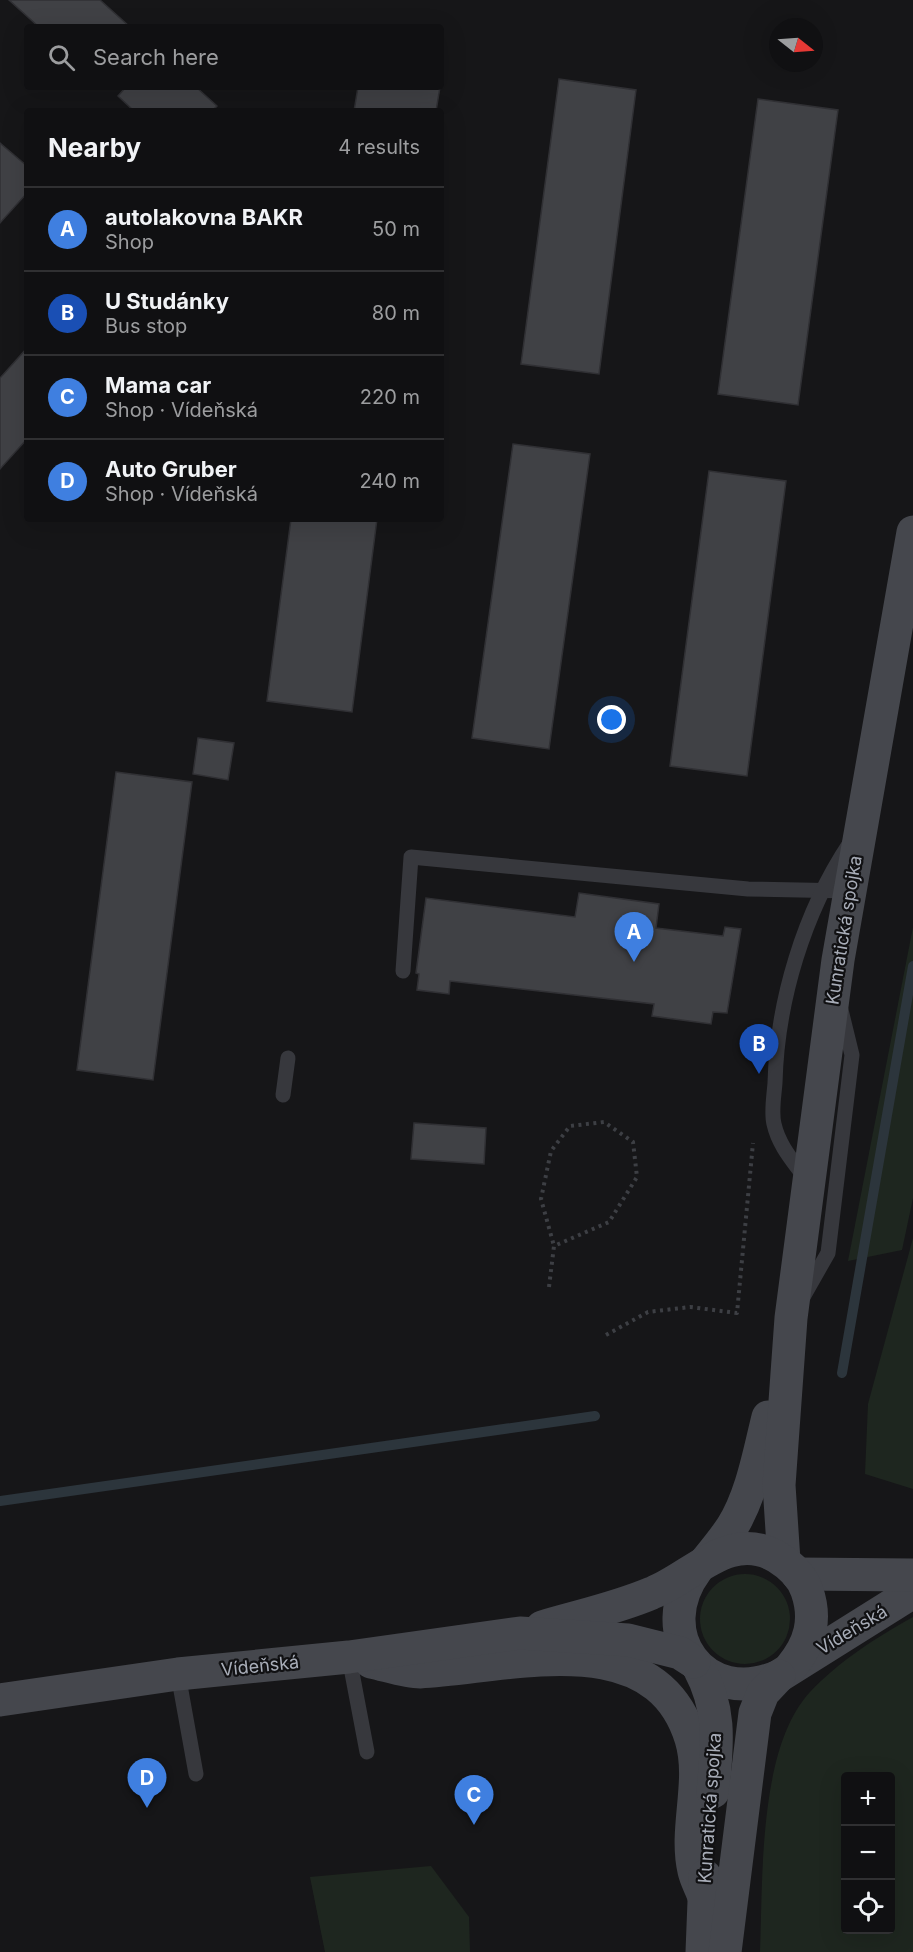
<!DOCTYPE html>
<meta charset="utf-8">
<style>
body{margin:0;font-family:Inter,sans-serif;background:#19191b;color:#f1f3f6}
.controls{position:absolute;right:18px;bottom:18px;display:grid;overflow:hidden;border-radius:6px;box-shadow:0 6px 24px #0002}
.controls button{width:54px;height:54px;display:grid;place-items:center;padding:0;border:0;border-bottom:2px solid #303032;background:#101012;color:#f1f3f6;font:30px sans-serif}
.compass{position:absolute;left:769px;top:18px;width:54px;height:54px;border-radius:50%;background:#101012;box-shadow:0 6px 24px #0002;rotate:107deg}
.you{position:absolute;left:612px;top:720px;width:21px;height:21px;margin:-15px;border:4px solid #fff;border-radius:50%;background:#1a73e8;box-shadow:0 0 0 9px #1a73e833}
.badge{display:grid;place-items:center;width:39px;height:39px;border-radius:50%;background:#f2b134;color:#fff;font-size:20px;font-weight:700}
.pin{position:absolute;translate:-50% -50px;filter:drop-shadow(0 2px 3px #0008)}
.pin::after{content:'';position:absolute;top:32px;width:21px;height:18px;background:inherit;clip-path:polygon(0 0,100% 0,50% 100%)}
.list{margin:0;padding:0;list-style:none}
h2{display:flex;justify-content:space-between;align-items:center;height:78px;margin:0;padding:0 24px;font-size:26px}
h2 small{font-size:20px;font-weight:400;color:#9c9d9f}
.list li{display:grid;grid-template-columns:39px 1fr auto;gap:18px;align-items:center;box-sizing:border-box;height:84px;padding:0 24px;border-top:2px solid #303032}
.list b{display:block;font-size:22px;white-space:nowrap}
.list p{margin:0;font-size:20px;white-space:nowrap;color:#9c9d9f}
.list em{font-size:20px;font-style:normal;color:#9c9d9f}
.icon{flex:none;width:33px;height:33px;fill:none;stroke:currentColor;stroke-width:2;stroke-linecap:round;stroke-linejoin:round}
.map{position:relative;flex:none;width:913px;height:1952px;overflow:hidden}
.search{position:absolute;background:#101012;box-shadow:0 6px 24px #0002;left:24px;top:24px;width:420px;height:66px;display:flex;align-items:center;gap:15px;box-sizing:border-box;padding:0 21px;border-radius:6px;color:#9c9d9f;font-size:22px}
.panel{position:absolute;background:#101012;box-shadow:0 6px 24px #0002;left:24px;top:108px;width:420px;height:414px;border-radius:6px}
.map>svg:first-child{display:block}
.green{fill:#1e261f;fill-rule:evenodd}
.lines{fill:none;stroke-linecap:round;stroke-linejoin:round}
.stream{stroke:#2c353c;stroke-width:10}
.building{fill:#404145;stroke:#303034;stroke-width:1.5}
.path{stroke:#3d3f44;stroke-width:4;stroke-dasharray:3 4.5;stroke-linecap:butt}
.service{stroke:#37383d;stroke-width:15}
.secondary{stroke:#45474d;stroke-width:33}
.labels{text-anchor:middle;stroke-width:4.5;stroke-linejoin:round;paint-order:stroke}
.street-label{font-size:18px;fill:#a8adb8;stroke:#111113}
</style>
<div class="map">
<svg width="913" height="1952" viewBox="0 0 913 1952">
<rect width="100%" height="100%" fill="#161618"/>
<g class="green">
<polygon points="913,927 913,1198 902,1250 848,1261"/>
<polygon points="913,1238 913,1489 865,1474 868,1404"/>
<circle cx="745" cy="1619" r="45"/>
<path d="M913 1617V1952H760C763 1879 758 1748 810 1692 838 1662 877 1637 913 1617ZM890 1776V1930H846V1776Z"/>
<polygon points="431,1866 469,1917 470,1952 325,1952 310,1877"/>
</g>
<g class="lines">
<g class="stream">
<polyline points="842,1373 913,966"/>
<polyline points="0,1501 595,1416"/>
</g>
</g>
<g class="building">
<polygon points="9,0 100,0 130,27 39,27"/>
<polygon points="559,79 636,90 599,374 521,364"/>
<polygon points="126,87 196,87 217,106 212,111 134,111 118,96"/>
<polygon points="358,87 440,87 436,111 354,111"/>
<polygon points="758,99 838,110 798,405 718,394"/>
<polygon points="0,143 27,166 27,193 0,223"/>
<polygon points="27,348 27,439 0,469 0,378"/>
<polygon points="513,444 590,454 549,749 472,738"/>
<polygon points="709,471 786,481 747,776 670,766"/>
<polygon points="291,519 377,519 352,712 267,701"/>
<polygon points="198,738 234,743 228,780 193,774"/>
<polygon points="116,772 192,782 153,1080 77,1070"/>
<polygon points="579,893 659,904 656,928 723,936 725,927 741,929 727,1013 713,1012 711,1024 652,1016 654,1004 450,981 449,994 417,990 419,974 416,973 426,898 575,917"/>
<polygon points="414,1123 486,1128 484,1164 411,1159"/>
</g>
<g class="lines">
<g class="path">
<polyline points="549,1287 554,1246 609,1222 637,1177 633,1142 604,1122 570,1126 551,1151 541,1199 554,1246"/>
<polyline points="606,1335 648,1312 690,1307 737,1313 753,1143"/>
</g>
<g class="service">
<polyline points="403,971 411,857 748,889 850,891"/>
<polyline points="283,1095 288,1058"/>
<path d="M806 1179C793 1161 779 1146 774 1124 771 1112 774 1096 775 1083 777 1001 804 912 850 843"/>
<polyline points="803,1297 828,1253 852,1055 841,1010"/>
<polyline points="349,1657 367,1752"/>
<polyline points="178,1674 196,1774"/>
</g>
<g class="secondary">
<path d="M706 1561C715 1550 724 1539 732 1527 752 1495 759 1453 768 1417"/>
<polyline points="784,1561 779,1485 791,1318 838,960 913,532"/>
<path d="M697 1569C649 1633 704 1709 779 1676L913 1592"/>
<polyline points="797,1574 913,1575"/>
<path d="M542 1627C579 1616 617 1608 652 1593 693 1577 730 1529 777 1557 790 1565 802 1576 807 1591 817 1620 810 1644 791 1667"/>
<path d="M371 1662C386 1665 405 1672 420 1672 507 1668 655 1621 691 1739 704 1782 684 1828 694 1871 696 1880 701 1888 704 1897"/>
<path d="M699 1668C722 1711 717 1745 713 1792"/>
<polyline points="0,1700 178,1674 349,1657 520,1633 628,1640 680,1653 694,1662"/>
<polyline points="702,1952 705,1876"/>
<polyline points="725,1952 755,1713 763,1693 779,1676"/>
</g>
</g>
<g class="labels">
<g class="street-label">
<text transform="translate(844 930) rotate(-81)" y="6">Kunratická spojka</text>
<text transform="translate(852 1630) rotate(-31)" y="6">Vídeňská</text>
<text transform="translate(260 1666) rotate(-6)" y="6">Vídeňská</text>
<text transform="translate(710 1808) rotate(-86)" y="6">Kunratická spojka</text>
</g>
</g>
</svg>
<div class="controls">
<button>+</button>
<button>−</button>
<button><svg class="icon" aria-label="locate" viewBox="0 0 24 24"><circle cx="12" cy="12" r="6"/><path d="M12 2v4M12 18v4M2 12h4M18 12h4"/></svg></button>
</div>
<svg class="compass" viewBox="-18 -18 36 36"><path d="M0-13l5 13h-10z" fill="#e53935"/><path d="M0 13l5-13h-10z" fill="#9c9d9f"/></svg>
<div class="you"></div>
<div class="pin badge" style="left:634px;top:962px;background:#3f7fe0">A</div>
<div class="pin badge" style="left:759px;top:1074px;background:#1a4fb4">B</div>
<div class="pin badge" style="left:474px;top:1825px;background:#3f7fe0">C</div>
<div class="pin badge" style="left:147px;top:1808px;background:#3f7fe0">D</div>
<div class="search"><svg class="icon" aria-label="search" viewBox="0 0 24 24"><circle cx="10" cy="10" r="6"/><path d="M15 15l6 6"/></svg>Search here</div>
<section class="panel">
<h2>Nearby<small>4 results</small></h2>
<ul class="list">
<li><span class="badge" style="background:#3f7fe0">A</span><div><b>autolakovna BAKR</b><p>Shop</p></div><em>50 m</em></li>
<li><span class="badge" style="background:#1a4fb4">B</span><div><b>U Studánky</b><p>Bus stop</p></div><em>80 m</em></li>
<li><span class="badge" style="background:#3f7fe0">C</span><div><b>Mama car</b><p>Shop · Vídeňská</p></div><em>220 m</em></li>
<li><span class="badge" style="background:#3f7fe0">D</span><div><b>Auto Gruber</b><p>Shop · Vídeňská</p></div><em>240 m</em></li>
</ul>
</section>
</div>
